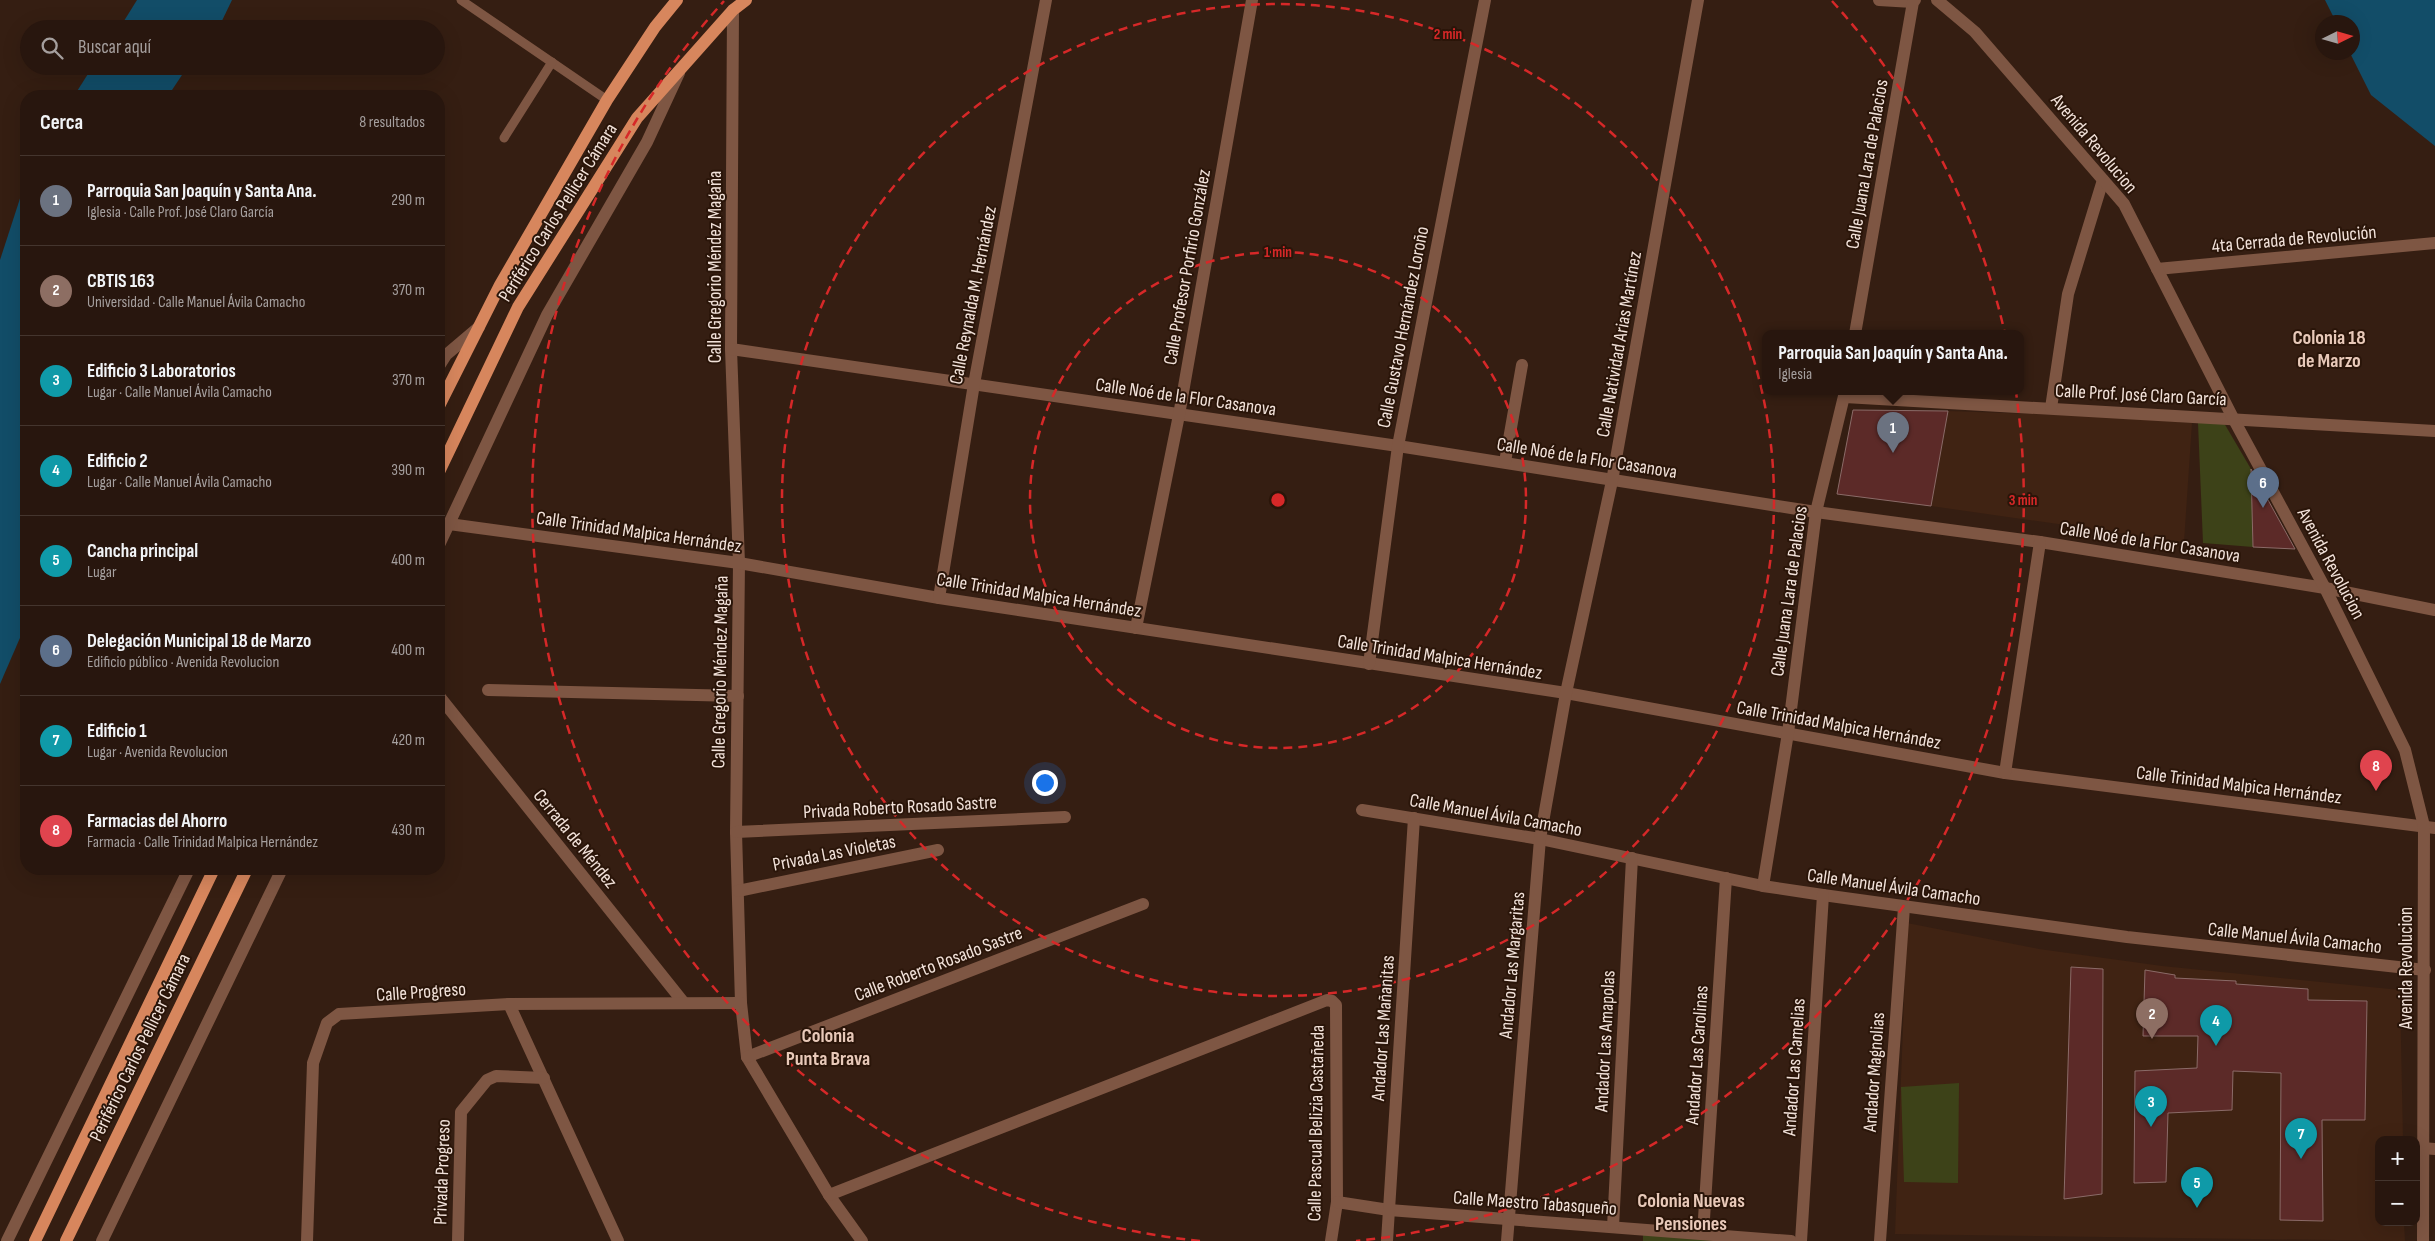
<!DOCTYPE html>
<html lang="es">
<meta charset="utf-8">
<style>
body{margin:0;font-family:"Sofia Sans Condensed",sans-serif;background:#34231c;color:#f1f3f6}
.controls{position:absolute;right:15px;bottom:15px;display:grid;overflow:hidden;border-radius:10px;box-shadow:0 5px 20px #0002}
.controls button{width:45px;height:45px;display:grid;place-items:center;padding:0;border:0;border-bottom:1px solid #44352e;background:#28160e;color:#f1f3f6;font:25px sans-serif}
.compass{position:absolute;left:2315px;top:15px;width:45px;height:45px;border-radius:50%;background:#28160e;box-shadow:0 5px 20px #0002;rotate:85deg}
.you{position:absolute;left:1044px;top:782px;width:18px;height:18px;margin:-12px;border:4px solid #fff;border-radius:50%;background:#1a73e8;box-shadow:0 0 0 8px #1a73e833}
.badge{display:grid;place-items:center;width:32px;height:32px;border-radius:50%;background:#0b8043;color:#fff;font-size:16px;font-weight:700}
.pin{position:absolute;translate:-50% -41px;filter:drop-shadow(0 1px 2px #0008)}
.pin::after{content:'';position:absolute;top:26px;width:18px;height:15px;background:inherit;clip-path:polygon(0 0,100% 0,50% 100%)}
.popup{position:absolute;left:1762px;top:330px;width:262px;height:65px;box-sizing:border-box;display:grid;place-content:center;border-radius:10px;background:#28160e;filter:drop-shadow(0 1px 4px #0005);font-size:16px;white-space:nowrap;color:#a59f9e}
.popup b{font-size:19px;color:#f1f3f6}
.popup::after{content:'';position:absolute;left:50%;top:100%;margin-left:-10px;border:10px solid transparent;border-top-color:#28160e}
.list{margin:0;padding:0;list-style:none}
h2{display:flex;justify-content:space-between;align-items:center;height:65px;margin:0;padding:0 20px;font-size:21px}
h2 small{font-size:16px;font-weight:400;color:#a59f9e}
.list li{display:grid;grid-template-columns:32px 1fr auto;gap:15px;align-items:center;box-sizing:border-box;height:90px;padding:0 20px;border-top:1px solid #44352e}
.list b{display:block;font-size:19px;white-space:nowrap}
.list p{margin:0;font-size:16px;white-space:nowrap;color:#a59f9e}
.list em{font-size:16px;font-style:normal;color:#a59f9e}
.icon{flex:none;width:28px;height:28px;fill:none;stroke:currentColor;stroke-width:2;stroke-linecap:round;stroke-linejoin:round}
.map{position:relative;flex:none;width:2435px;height:1241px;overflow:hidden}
.search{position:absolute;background:#28160e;box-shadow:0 5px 20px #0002;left:20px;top:20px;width:425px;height:55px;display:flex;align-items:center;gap:12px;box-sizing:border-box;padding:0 18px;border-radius:28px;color:#a59f9e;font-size:19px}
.panel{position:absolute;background:#28160e;box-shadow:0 5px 20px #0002;left:20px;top:90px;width:425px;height:785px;border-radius:20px}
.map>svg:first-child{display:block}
.built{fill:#402313}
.green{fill:#3d4218}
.water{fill:#124d68}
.building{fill:#5c2a28;stroke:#8b6b68}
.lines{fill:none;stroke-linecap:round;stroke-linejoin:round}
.service{stroke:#7e5643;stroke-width:9}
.minor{stroke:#7e5643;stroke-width:12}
.tertiary{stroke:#7e5643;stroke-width:12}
.primary{stroke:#d7865d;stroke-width:12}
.ring{fill:none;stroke:#d62828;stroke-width:2.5;stroke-dasharray:9 6}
.labels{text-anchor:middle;stroke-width:4;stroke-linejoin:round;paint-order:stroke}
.street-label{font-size:19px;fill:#f2e2da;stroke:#2a1509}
.neighbourhood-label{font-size:20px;font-weight:bold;fill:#e8c9b9;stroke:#2a1509}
.centre{fill:#d62828;stroke:#2a1509;stroke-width:2.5}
.ring-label{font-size:15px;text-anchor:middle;font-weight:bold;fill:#d62828;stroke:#2a1509;stroke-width:4;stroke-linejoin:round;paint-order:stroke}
</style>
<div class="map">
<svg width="2435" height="1241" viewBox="0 0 2435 1241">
<rect width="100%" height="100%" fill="#351e12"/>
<g class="built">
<polygon points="1948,411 2096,416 2192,423 2184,542 1931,506"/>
<polygon points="1907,923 2039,949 2162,966 2400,990 2403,1140 2379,1140 2379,1222 2404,1222 2405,1241 1895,1234"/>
</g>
<g class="green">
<polygon points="2198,423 2224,423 2251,469 2253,547 2203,543"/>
<polygon points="1959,1083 1958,1183 1904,1182 1901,1087"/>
<polygon points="1643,1229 1791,1241 1643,1241"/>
</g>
<g class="water">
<polygon points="137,0 232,0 218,29 119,29"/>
<polygon points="2325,0 2435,0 2435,146 2371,95 2350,53 2352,52 2352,22 2336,22"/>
<polygon points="93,66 188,66 168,96 74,96"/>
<polygon points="26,180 26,624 0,684 0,260"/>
</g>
<g class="building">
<polygon points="1853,410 1948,411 1931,506 1837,494"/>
<polygon points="2251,469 2295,549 2253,547"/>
<polygon points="2071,967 2103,969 2102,1194 2064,1199"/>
<polygon points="2145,970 2175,975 2175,978 2236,981 2236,984 2308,989 2308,1000 2367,1001 2365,1120 2322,1120 2323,1221 2280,1220 2281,1073 2233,1071 2232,1110 2168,1113 2166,1182 2134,1183 2135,1071 2197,1068 2198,1036 2143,1036"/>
</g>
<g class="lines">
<g class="service">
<polyline points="461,0 607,100"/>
<polyline points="504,138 552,62"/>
</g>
<g class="minor">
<polyline points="1879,0 1913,2"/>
<polyline points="733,10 731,349 739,563 736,832 741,1003 747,1057 829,1195 862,1241"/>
<polyline points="2157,269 2435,243"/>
<polyline points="1855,334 1913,2 1915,0"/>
<polyline points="731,349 1398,446 1816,512 2040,542 2325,588 2435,610"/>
<polyline points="1845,397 2435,431"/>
<polyline points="2051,408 2068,294 2103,180"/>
<polyline points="1505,462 1522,365"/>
<polyline points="449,524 739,563 939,598 1566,693 2005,773 2435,828"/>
<polyline points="939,598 974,384 1046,0"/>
<polyline points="1136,628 1179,415 1252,0"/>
<polyline points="1369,664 1398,446 1485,0"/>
<polyline points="488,690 738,696"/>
<polyline points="439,696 684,1003"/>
<polyline points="2005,773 2040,542"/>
<polyline points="1362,810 1540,839 1763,886 1823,895 2127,937 2425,970"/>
<polyline points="736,832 1065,817"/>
<polyline points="1763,886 1788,733 1816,512 1845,392"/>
<polyline points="738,891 938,850"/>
<polyline points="509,1004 618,1241"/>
<polyline points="747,1057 1143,904"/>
<polyline points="2422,1148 2435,1149"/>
<polyline points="829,1195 1327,1000 1332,1001 1336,1005 1337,1202 1331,1241"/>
<polyline points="1337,1202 1389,1210 1791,1241"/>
<polyline points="1613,1227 1632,858"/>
<polyline points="1703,1234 1726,878"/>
<polyline points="307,1241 313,1063 327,1023 339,1014 509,1004 741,1003"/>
<polyline points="458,1241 461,1112 487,1080 496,1076 544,1078"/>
<polyline points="1387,1241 1414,818"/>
<polyline points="1507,1241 1540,839 1566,693 1612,481 1698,0"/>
<polyline points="1801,1241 1823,895"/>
<polyline points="1880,1241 1904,907"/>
</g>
<g class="tertiary">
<polyline points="1937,0 1975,32 2124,204 2233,418 2325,588 2405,750 2424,826 2423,1241"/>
<polyline points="439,366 446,355 479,327"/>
<polyline points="439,545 547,315 647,142 679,73"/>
<polyline points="7,1241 189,869"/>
<polyline points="102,1241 282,869"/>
</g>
<g class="primary">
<polyline points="439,406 500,285 607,100 655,27 677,0"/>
<polyline points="439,472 518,307 637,118 733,10 746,0"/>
<polyline points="35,1241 214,869"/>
<polyline points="66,1241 247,869"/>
</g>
</g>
<g class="ring">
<circle cx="1278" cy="500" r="248"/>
<circle cx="1278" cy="500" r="496"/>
<path d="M1200 1241A745 745 0 0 1 724 1M1832 1A745 745 0 0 1 1356 1241"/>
</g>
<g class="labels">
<g class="street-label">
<text transform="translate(2095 143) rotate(50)" y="7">Avenida Revolucion</text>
<text transform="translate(1866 164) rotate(-80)" y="7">Calle Juana Lara de Palacios</text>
<text transform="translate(557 212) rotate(-58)" y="7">Periférico Carlos Pellicer Cámara</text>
<text transform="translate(2294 238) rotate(-5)" y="7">4ta Cerrada de Revolución</text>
<text transform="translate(714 267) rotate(-90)" y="7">Calle Gregorio Méndez Magaña</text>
<text transform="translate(1186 267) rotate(-80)" y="7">Calle Profesor Porfirio González</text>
<text transform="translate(972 295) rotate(-79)" y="7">Calle Reynalda M. Hernández</text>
<text transform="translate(1402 327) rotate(-79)" y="7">Calle Gustavo Hernández Loroño</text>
<text transform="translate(1618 344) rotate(-80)" y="7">Calle Natividad Arias Martínez</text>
<text transform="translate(2141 394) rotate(3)" y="7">Calle Prof. José Claro García</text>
<text transform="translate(1186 396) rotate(8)" y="7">Calle Noé de la Flor Casanova</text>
<text transform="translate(1587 457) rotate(9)" y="7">Calle Noé de la Flor Casanova</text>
<text transform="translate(639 531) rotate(8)" y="7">Calle Trinidad Malpica Hernández</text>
<text transform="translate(2150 541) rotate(9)" y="7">Calle Noé de la Flor Casanova</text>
<text transform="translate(2332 563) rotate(62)" y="7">Avenida Revolucion</text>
<text transform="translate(1788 591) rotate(-82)" y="7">Calle Juana Lara de Palacios</text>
<text transform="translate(1039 594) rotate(9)" y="7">Calle Trinidad Malpica Hernández</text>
<text transform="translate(1440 656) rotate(9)" y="7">Calle Trinidad Malpica Hernández</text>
<text transform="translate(719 672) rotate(-89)" y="7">Calle Gregorio Méndez Magaña</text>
<text transform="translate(1839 724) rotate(10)" y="7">Calle Trinidad Malpica Hernández</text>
<text transform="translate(2239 784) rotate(7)" y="7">Calle Trinidad Malpica Hernández</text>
<text transform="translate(900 806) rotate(-3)" y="7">Privada Roberto Rosado Sastre</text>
<text transform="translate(1496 814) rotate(10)" y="7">Calle Manuel Ávila Camacho</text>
<text transform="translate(576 838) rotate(51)" y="7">Cerrada de Méndez</text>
<text transform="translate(834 852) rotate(-11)" y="7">Privada Las Violetas</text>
<text transform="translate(1894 886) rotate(8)" y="7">Calle Manuel Ávila Camacho</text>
<text transform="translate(2295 937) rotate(6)" y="7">Calle Manuel Ávila Camacho</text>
<text transform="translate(938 963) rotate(-21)" y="7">Calle Roberto Rosado Sastre</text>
<text transform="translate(1511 965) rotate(-85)" y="7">Andador Las Margaritas</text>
<text transform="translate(2405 968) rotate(-90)" y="7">Avenida Revolucion</text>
<text transform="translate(421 991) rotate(-4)" y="7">Calle Progreso</text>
<text transform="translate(1382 1028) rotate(-86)" y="7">Andador Las Mañanitas</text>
<text transform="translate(1604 1041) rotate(-87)" y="7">Andador Las Amapolas</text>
<text transform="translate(139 1047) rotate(-64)" y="7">Periférico Carlos Pellicer Cámara</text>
<text transform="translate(1696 1055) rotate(-86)" y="7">Andador Las Carolinas</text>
<text transform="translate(1793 1067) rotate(-86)" y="7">Andador Las Camelias</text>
<text transform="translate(1873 1072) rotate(-86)" y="7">Andador Magnolias</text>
<text transform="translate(1315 1123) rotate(-89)" y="7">Calle Pascual Belizia Castañeda</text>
<text transform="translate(441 1172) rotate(-88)" y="7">Privada Progreso</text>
<text transform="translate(1535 1202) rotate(4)" y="7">Calle Maestro Tabasqueño</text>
</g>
<g class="neighbourhood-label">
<text x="2329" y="344">Colonia 18<tspan x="2329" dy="23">de Marzo</tspan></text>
<text x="828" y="1042">Colonia<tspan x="828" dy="23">Punta Brava</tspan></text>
<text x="1691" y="1207">Colonia Nuevas<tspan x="1691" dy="23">Pensiones</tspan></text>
</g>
</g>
<circle cx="1278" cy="500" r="8" class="centre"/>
<g class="ring-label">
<text x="1448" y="39">2 min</text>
<text x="1278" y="257">1 min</text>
<text x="2023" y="505">3 min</text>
</g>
</svg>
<div class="controls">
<button>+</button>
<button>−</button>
</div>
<svg class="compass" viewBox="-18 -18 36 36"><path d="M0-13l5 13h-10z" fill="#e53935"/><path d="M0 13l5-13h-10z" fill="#a59f9e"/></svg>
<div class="you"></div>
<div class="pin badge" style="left:1893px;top:453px;background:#6b7280">1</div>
<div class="popup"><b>Parroquia San Joaquín y Santa Ana.</b>Iglesia</div>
<div class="pin badge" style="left:2152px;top:1039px;background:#8d6e63">2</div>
<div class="pin badge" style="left:2151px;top:1127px;background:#0f9aa8">3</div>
<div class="pin badge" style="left:2216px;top:1046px;background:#0f9aa8">4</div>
<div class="pin badge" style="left:2197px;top:1208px;background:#0f9aa8">5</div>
<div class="pin badge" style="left:2263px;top:508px;background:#5c6f8a">6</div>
<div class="pin badge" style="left:2301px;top:1159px;background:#0f9aa8">7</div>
<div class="pin badge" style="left:2376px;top:791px;background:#e0444e">8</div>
<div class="search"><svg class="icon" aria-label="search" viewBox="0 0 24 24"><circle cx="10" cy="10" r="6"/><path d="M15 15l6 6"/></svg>Buscar aquí</div>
<section class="panel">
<h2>Cerca<small>8 resultados</small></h2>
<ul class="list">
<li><span class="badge" style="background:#6b7280">1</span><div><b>Parroquia San Joaquín y Santa Ana.</b><p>Iglesia · Calle Prof. José Claro García</p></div><em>290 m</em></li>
<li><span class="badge" style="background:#8d6e63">2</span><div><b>CBTIS 163</b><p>Universidad · Calle Manuel Ávila Camacho</p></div><em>370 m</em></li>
<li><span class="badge" style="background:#0f9aa8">3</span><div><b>Edificio 3 Laboratorios</b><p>Lugar · Calle Manuel Ávila Camacho</p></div><em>370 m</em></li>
<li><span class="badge" style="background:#0f9aa8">4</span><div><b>Edificio 2</b><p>Lugar · Calle Manuel Ávila Camacho</p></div><em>390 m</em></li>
<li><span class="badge" style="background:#0f9aa8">5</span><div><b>Cancha principal</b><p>Lugar</p></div><em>400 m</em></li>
<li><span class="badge" style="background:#5c6f8a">6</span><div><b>Delegación Municipal 18 de Marzo</b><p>Edificio público · Avenida Revolucion</p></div><em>400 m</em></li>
<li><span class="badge" style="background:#0f9aa8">7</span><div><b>Edificio 1</b><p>Lugar · Avenida Revolucion</p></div><em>420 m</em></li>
<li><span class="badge" style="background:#e0444e">8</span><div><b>Farmacias del Ahorro</b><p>Farmacia · Calle Trinidad Malpica Hernández</p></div><em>430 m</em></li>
</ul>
</section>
</div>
